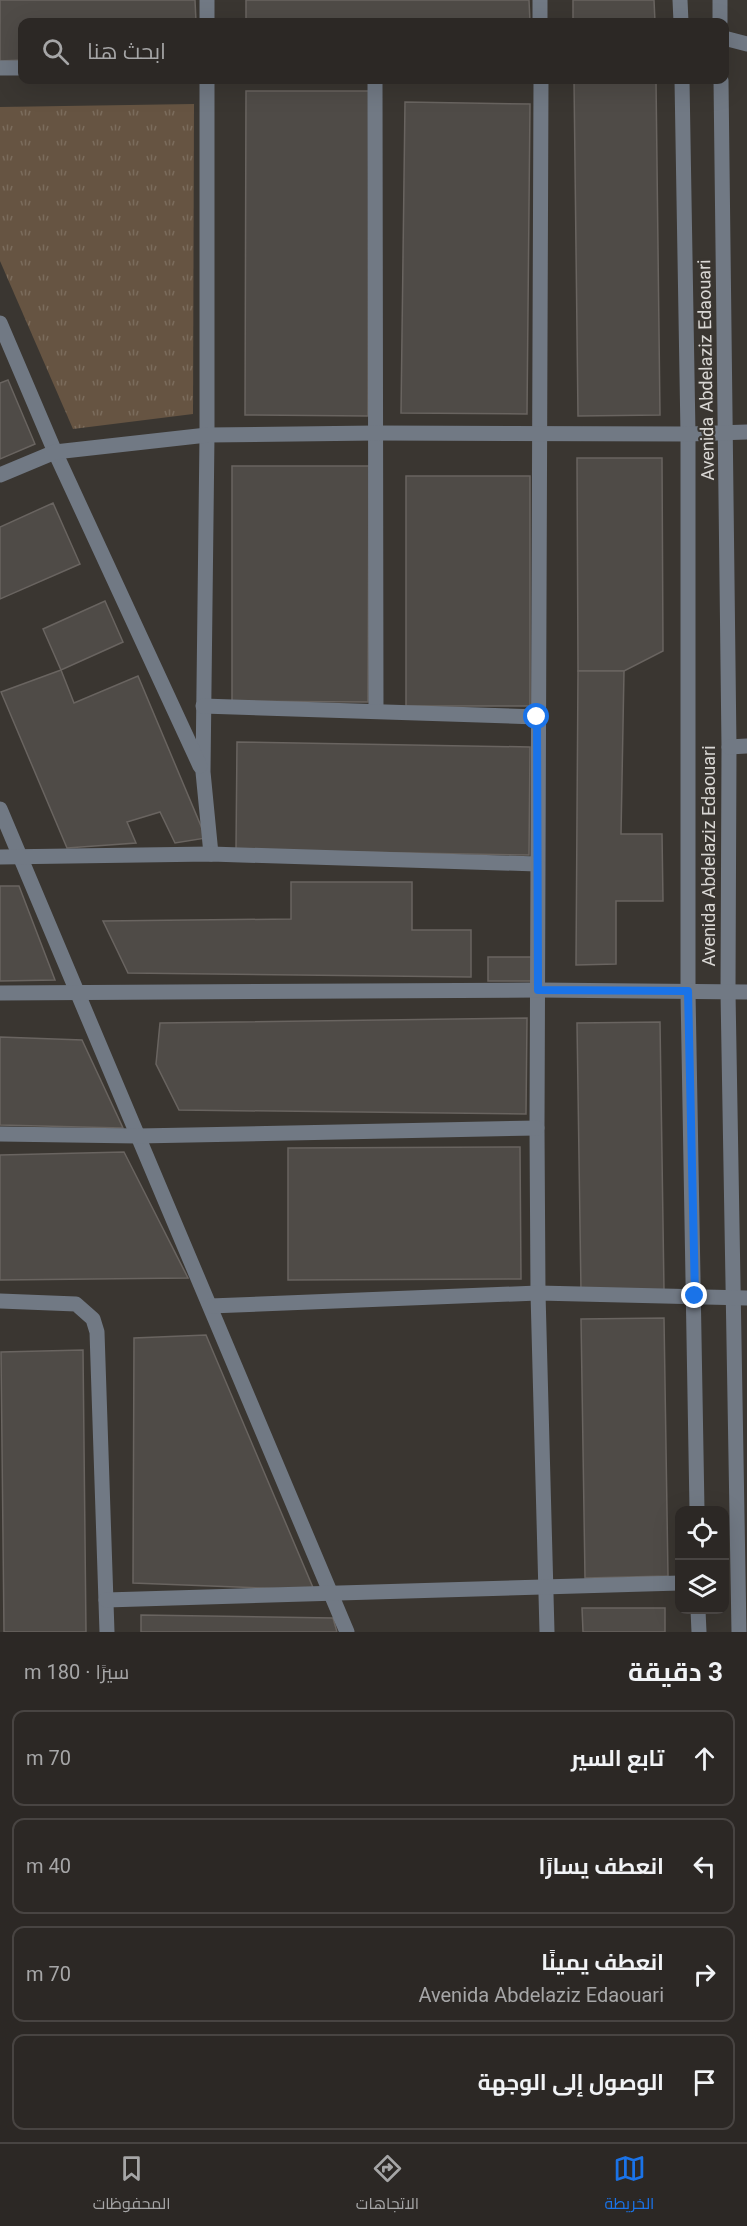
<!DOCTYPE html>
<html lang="ar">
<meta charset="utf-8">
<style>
body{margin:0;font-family:Roboto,Cairo,sans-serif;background:#34302d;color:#f1f3f6;direction:rtl}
.controls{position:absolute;right:18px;bottom:18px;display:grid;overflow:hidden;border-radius:12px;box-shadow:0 6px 24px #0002}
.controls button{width:54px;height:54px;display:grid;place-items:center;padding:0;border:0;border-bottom:2px solid #484442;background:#2c2825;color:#f1f3f6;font:30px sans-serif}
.stop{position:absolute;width:18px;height:18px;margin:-14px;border:4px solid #1a73e8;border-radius:50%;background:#fff}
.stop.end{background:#1a73e8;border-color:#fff;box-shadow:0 2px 6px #0008}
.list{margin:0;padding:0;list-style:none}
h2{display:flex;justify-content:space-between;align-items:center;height:78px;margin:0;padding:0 24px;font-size:26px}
h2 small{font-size:20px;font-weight:400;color:#a6a6a7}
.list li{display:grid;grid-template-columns:39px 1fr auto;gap:18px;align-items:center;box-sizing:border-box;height:96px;margin:0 12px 12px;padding:0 12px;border:2px solid #484442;border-radius:12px}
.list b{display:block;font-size:22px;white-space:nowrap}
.list p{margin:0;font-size:20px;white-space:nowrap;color:#a6a6a7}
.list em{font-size:20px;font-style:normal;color:#a6a6a7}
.icon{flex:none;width:33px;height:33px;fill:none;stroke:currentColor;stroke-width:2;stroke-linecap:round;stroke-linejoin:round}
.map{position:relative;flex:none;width:747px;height:1632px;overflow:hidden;direction:ltr}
.search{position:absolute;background:#2c2825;box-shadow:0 6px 24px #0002;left:18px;right:18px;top:18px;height:66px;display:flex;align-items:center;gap:15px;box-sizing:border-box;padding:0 21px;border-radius:12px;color:#a6a6a7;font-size:22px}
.sheet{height:510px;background:#2c2825}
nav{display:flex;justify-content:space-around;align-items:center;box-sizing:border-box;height:84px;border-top:2px solid #484442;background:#2c2825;font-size:16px;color:#a6a6a7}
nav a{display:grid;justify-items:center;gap:3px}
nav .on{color:#1a73e8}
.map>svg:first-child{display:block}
.grass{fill:url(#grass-tufts)}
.building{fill:#4f4b47;stroke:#696460;stroke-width:1.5}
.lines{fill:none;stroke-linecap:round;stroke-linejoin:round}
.minor{stroke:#717984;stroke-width:15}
.route{stroke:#1a73e8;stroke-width:8}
.labels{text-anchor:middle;stroke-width:4.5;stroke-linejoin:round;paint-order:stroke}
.street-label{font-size:18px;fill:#d9d7d4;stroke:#3a3631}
</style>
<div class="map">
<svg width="747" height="1632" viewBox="0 0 747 1632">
<defs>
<pattern id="grass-tufts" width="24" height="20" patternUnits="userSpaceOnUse" patternTransform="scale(1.5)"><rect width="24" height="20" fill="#665442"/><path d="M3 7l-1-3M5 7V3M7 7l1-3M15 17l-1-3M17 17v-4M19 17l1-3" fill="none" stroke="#7b6c5c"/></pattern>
</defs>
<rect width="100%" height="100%" fill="#3a3631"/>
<polygon class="grass" points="194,104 193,414 73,429 0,261 0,107"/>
<g class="building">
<polygon points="0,0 195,0 196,22 22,22 22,60 0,61"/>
<polygon points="246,0 529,0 530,22 246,22"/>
<polygon points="573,0 654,0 655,22 573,22"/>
<polygon points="574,80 656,80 660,415 578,416"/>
<polygon points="246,91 369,91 368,416 245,415"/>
<polygon points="405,102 530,104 527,414 401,413"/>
<polygon points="8,380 35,444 0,459 0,383"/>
<polygon points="577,458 662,458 663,651 624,671 578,671"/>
<polygon points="232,466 369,466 368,702 232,701"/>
<rect x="406" y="476" width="124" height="230"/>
<polygon points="53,503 80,564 0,599 0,527"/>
<polygon points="105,601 123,642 61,670 43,629"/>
<polygon points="61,670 74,703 138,676 206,838 175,843 160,812 127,822 136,843 67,848 1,692"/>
<polygon points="578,671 624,671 621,834 662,834 663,901 616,901 616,964 576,965"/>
<polygon points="237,742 530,747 529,855 236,850"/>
<polygon points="291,882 412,882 412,930 471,930 471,977 128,973 103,921 291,919"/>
<polygon points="0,886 19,886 55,980 0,981"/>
<rect x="488" y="957" width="49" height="24"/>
<polygon points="527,1018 526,1114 179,1110 156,1064 160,1023"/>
<polygon points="660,1022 664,1291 581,1292 577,1023"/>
<polygon points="0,1037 82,1040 123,1128 0,1125"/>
<polygon points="520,1147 521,1279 288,1280 288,1148"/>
<polygon points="124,1152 188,1278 0,1280 0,1155"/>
<polygon points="664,1318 668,1576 585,1578 581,1319"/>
<polygon points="206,1335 314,1590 133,1583 134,1338"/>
<polygon points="83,1350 86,1632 4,1632 1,1352"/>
<polygon points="582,1608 665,1608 665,1632 583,1632"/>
<polygon points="141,1615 333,1618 337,1632 141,1632"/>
</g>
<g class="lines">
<g class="minor">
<polyline points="540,0 540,22"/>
<polyline points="680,0 681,22"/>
<polyline points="720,0 720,22"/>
<polyline points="207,22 207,0"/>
<polyline points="724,38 747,44"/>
<polyline points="0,68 22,68"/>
<polyline points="207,80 207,435 203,772 211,854"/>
<polyline points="375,80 376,710"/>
<polyline points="541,80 537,1128 538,1293 547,1632"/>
<polyline points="682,80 688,434 688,991 697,1510"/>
<polyline points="721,80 729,747 728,992 739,1632"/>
<polyline points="0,323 55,452 200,766"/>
<polyline points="0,475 55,452 207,435 376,433 688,434 747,432"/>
<polyline points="203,706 537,717"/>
<polyline points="729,747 747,746"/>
<polyline points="0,809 347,1632"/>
<polyline points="0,857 211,854 537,864"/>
<polyline points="0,993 538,990 747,992"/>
<polyline points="0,1134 138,1136 537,1128"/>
<polyline points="0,1301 76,1304 93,1319 97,1332 107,1632"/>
<polyline points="210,1306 538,1293 747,1298"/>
<polyline points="106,1600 680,1583"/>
<polyline points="698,1610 699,1632"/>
</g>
</g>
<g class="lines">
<polyline class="route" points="537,717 538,990 688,991 695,1296"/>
</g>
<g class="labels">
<g class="street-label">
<text transform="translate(706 370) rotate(-91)" y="6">Avenida Abdelaziz Edaouari</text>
<text transform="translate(709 856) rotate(-90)" y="6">Avenida Abdelaziz Edaouari</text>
</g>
</g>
</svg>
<div class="controls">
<button><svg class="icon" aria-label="locate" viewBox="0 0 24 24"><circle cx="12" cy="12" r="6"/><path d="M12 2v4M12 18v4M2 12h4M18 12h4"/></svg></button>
<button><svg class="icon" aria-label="layers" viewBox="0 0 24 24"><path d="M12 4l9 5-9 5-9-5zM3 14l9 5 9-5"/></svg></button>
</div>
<div class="stop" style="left:537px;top:717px"></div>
<div class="stop end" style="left:695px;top:1296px"></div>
<div class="search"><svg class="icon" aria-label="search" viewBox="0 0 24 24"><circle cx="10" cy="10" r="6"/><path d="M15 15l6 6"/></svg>ابحث هنا</div>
</div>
<section class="sheet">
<h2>3 دقيقة<small>سيرًا · 180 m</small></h2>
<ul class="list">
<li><svg class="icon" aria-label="ahead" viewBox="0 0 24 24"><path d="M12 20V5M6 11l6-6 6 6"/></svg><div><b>تابع السير</b></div><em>70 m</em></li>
<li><svg class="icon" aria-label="left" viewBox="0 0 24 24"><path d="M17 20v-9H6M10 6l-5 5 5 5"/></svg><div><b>انعطف يسارًا</b></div><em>40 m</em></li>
<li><svg class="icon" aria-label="right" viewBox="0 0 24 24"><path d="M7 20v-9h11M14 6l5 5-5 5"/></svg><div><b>انعطف يمينًا</b><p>Avenida Abdelaziz Edaouari</p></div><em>70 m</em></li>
<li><svg class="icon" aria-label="arrive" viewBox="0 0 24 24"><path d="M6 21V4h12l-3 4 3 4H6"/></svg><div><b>الوصول إلى الوجهة</b></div></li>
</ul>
</section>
<nav>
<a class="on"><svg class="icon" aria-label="map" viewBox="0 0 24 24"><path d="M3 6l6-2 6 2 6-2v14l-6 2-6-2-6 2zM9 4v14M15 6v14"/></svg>الخريطة</a>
<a><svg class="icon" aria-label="directions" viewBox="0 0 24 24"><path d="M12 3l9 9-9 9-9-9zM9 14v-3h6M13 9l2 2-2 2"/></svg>الاتجاهات</a>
<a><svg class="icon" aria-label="saved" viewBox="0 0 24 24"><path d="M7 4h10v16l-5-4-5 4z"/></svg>المحفوظات</a>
</nav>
